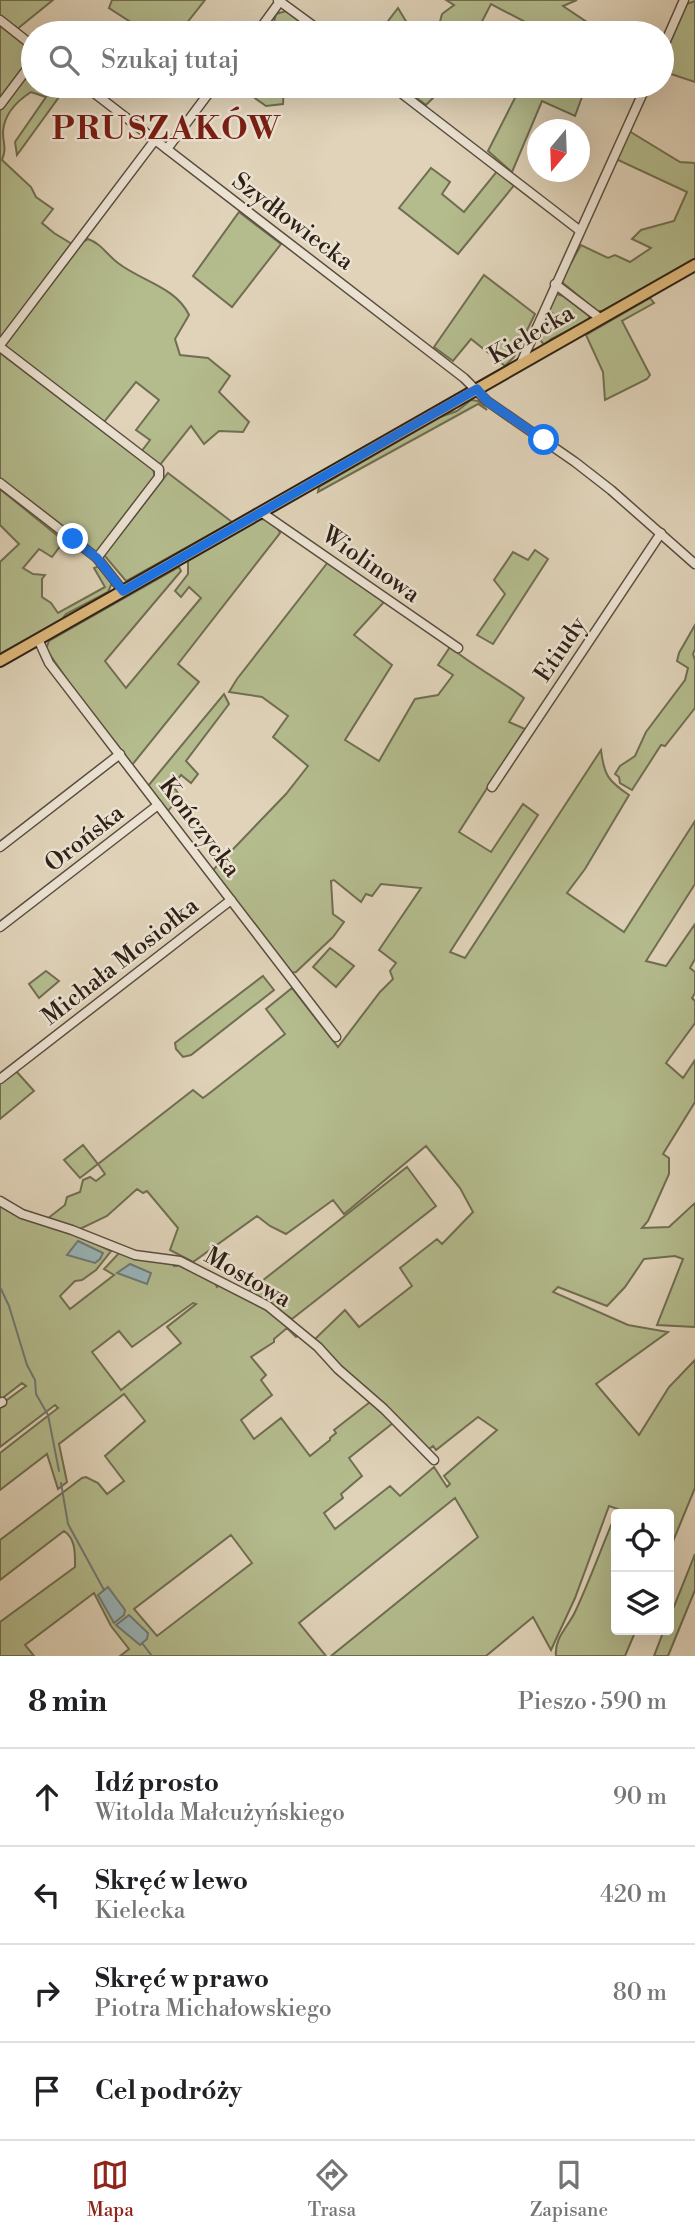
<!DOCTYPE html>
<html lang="pl">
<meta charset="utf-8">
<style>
body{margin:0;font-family:"Libre Bodoni",serif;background:#f2f2f2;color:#202124}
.controls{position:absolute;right:21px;bottom:21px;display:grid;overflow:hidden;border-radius:7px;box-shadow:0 7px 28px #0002}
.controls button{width:63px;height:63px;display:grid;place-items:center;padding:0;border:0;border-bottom:2px solid #e0e0e0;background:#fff;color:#202124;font:35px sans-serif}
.compass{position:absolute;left:527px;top:119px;width:63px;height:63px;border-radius:50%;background:#fff;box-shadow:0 7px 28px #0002;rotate:199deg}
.stop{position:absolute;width:21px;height:21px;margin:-16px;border:5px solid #1a73e8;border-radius:50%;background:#fff}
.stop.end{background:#1a73e8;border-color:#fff;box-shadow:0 2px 7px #0008}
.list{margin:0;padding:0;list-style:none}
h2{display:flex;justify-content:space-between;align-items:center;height:91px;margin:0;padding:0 28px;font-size:30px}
h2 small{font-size:23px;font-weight:400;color:#757577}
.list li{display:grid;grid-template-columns:46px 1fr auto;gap:21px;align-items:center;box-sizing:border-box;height:98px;padding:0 28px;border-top:2px solid #e0e0e0}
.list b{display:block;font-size:26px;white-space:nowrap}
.list p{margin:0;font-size:23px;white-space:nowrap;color:#757577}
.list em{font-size:23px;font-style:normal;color:#757577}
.icon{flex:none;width:38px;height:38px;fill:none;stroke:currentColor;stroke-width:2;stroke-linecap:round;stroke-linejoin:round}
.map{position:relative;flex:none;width:695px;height:1656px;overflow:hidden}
.search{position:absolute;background:#fff;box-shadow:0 7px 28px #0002;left:21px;right:21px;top:21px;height:77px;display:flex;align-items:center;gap:18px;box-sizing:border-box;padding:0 24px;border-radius:38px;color:#757577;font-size:26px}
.sheet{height:483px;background:#fff}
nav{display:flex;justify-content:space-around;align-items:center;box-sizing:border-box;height:98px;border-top:2px solid #e0e0e0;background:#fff;font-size:19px;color:#757577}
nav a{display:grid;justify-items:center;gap:4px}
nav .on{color:#8f2418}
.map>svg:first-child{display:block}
.green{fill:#b4bc8e;stroke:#706e52;stroke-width:2;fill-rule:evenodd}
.water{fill:#99b5ba;stroke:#6e7978;stroke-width:2}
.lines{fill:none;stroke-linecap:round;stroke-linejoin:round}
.stream{stroke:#6e7978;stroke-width:2}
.minor-casing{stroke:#5a4d3f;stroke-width:11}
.major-casing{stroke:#2d2016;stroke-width:14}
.minor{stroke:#ebe2d2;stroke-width:8}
.major{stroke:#e0ba7c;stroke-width:10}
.route{stroke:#1a73e8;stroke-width:9}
.labels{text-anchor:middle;stroke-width:5;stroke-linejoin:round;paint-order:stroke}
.street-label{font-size:24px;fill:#2d2016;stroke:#ebe2d2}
.district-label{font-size:32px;font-weight:bold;letter-spacing:2px;fill:#7a1f14;stroke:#ebe2d2}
</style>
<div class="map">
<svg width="695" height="1656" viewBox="0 0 695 1656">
<rect width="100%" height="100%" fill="#e0d3b9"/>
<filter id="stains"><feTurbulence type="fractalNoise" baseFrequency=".00286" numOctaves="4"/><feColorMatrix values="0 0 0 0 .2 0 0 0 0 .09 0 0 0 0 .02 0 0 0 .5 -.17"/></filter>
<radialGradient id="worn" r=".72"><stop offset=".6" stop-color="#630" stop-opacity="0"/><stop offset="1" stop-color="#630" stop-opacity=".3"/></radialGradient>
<g class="green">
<polygon points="0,0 53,0 16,30 33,44 33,57 0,100"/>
<polygon points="112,0 205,0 182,29 140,28 109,8"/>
<polygon points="446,0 577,0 563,6 590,24 606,31 546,33 491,4 476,33 437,33 442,14 454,5"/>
<polygon points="695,1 695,82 662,71 662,55 684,5"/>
<polygon points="398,8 407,23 401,33 379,33"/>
<polygon points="286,11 312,30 315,33 266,33 273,26 276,14"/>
<path d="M33 67V86H67L17 155 15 142 46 97 31 92C17 101 4 114 3 132 3 145 7 147 2 160L31 187 36 197 53 209 42 223 54 233 72 244 0 341V110Z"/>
<polygon points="238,86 284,86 283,104 266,106"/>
<polygon points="401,86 431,86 434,88 433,98 426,105"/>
<polygon points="521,86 586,86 575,116 542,101 512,172 488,151"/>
<polygon points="629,131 680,162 695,163 695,259 602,311 597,311 563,283 562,279 581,245 608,258 615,255 630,262 651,248 632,239 641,230 674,221 687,192 616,159"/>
<polygon points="431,168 450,182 442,194 464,212 498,170 516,183 458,254 399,208"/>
<polygon points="239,212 281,244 232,307 193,276"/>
<path d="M88 239C102 244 106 254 118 263 141 281 176 287 189 315L175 339 180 355 208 358 230 376 219 392 249 422 243 432 219 431 204 444 191 426 159 466 141 452 150 440 136 430 159 400 136 382 104 422 2 345 77 245Z"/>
<polygon points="484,275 535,314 514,357 505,366 471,339 453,361 434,347"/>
<polygon points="557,294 563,296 589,316 589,320 551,339 544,345 537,335 544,318 549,319 552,313 548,311 553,297"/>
<polygon points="650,298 654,303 622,321 650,375 647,379 605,400 603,372 586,335"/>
<polygon points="0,352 153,469 155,477 96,556 0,479"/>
<polygon points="471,400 478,401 487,410 478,404 318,492 319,487 440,417 457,411"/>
<polygon points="168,473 232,522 126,581 104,555"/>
<polygon points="0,489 64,541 52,557 39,549 23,568 33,574 45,575 42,579 42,597 51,603 58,613 105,587 94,568 100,566 112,583 108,592 66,614 62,619 0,654 0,562 19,544 0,525"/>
<path d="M261 519C271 520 276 524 280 533L178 664 199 682 132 765 77 694 46 649 49 641 179 567 181 571 105 661 126 688 201 598 189 587 181 597 175 591 188 574V561Z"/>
<polygon points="535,550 548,559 493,644 477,635 505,594 494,580 513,552 528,560"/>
<path d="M328 562 384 602 354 635 392 665 345 740 379 761 415 699 438 695 453 675 438 665 450 647C473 666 500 680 524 698L509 722 525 729 459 832 491 852 523 804 538 815 450 952 465 958 601 750C604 775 608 781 629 795L585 869 567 893 624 932 695 821V884L646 961 666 966 695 924V959L690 968 695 972V993L692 998 695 1001V1023L666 1063 683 1078 695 1060V1102L663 1154 669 1158V1174L648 1221 642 1228 669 1227 695 1203V1327L657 1325 683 1259 675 1256 644 1259 625 1287 607 1306 558 1287 553 1292 628 1325 668 1332 596 1384 639 1435 669 1387 695 1360V1488L669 1551V1514H616V1630H636L625 1656H556C554 1638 568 1627 575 1612 591 1578 603 1543 618 1509L609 1506 575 1598 551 1650 533 1617 486 1656H331L478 1537 455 1498 299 1623 326 1656H120L129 1649 111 1626 94 1593 25 1645 34 1656H0V1622L75 1567C75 1554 76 1539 64 1531L0 1580V1540L82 1478 86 1477 98 1483 107 1494 124 1481 105 1456 145 1421 124 1394 59 1444 67 1482 58 1489 47 1454 0 1490V1453L58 1408 55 1405 0 1447V1405L26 1386 22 1383 0 1400V1204L74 1233 111 1251 96 1270 82 1280 75 1281 60 1296 70 1309 114 1275 104 1269 120 1252 174 1262V1266H177L178 1263 215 1283 217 1287 220 1285 267 1307 299 1335 296 1337 287 1328 274 1339V1342L251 1357 266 1375 261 1380 272 1395 241 1420 254 1439 281 1418 310 1456 330 1440V1438L336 1433 334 1430 370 1402 393 1423 349 1458 362 1476 341 1494 343 1498 324 1513 335 1529 390 1486 400 1496 434 1467 447 1487 450 1484 444 1476 497 1430 478 1417 436 1450 433 1446 428 1450 334 1360 315 1339 345 1310 359 1327 412 1286 400 1268 437 1239 442 1244 473 1212 460 1188 426 1146 344 1214 333 1200 286 1234 270 1226 257 1216 193 1262 170 1250 178 1228 147 1191 143 1193 137 1189 107 1216 80 1229 47 1219 65 1205 67 1197 80 1192 83 1180 90 1177 96 1181 105 1174 98 1164 80 1178 64 1160 83 1145 98 1164 193 1090 203 1098 211 1092 285 1034 266 1009 292 988 338 1047 380 992 393 979 390 971 396 963 379 950 421 888 381 884 372 896 366 894 361 902 334 880 331 881 333 914 344 922 333 937 296 972 291 973 213 870 286 794 308 766 273 737 288 716 262 697 229 692 237 679ZM193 1303 196 1304 167 1327 181 1343 121 1390 92 1352 119 1331 132 1347ZM231 1535 252 1563 157 1636 134 1609Z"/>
<polygon points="695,625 695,649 693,654 695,660 695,708 665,746 661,745 632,790 620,783 619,777 615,774 620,766 635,756 646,732 685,680 688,668 677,661 679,653"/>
<polygon points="224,694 229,704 186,761 198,774 191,783 181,775 173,786 180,796 168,811 148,786"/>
<polygon points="330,948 354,966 336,987 313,967"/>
<polygon points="46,971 59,981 39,998 29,984"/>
<polygon points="263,976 274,990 191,1055 183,1057 176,1049 175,1043"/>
<polygon points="16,1071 34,1091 0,1119 0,1083"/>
<polygon points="407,1167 436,1206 292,1319 264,1299 248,1292"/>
<polygon points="695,1554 695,1590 668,1656 654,1656 664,1630 669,1630 669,1619"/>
</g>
<g class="water">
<polygon points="78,1241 103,1253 100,1259 95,1263 67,1255"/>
<polygon points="130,1264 151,1273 147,1284 117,1273"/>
<polygon points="108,1587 125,1610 124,1615 114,1623 98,1595"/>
<polygon points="129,1615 148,1633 147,1639 140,1645 116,1625"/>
</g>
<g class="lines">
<g class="stream">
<polyline points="0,1287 9,1306 27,1365 35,1380 36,1394 48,1415 59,1471"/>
<polyline points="61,1483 68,1524 104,1590"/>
<polyline points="142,1643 152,1656"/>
</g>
<g class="minor-casing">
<g id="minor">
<polyline points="278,0 323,33"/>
<polyline points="0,20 33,46"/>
<polyline points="257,33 281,0"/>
<polyline points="662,50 684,0"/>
<polyline points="85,86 464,378 487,401 575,462 611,490 695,564"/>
<polyline points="392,86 579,230"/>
<polyline points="0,105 33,61"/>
<polyline points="167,149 214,86"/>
<polyline points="555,284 601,319"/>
<polyline points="0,345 155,140"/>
<polyline points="0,347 159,469 159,477 97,558"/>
<polyline points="520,365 646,86"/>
<polyline points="0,483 97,558 123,591"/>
<polyline points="261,512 458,648"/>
<polyline points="38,639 49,663 336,1037"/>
<polyline points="492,787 661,533"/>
<polyline points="0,847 120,754"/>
<polyline points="0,927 158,805"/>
<polyline points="0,1079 231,900"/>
<polyline points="0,1201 22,1214 72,1230 135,1255 180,1261 268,1306 318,1347 338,1369 384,1409 434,1460"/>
<polyline points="0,1403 2,1402"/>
</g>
</g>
<g class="major-casing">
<polyline id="major" points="0,661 695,265"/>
</g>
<use href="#minor" class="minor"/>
<use href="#major" class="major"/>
</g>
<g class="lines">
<polyline class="route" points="73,539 97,558 123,591 477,389 487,401 544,440"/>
</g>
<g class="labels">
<g class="street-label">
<text transform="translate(293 221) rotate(37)" y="8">Szydłowiecka</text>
<text transform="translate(531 334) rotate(-30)" y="8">Kielecka</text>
<text transform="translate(371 564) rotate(35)" y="8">Wiolinowa</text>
<text transform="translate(560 649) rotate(-56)" y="8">Etiudy</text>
<text transform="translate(200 827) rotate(53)" y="8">Kończycka</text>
<text transform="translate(84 838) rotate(-38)" y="8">Orońska</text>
<text transform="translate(120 961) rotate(-38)" y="8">Michała Mosiołka</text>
<text transform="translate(248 1277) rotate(30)" y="8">Mostowa</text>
</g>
<g class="district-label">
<text x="167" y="139">PRUSZAKÓW</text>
</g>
</g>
<rect width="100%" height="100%" filter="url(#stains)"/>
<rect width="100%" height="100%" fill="url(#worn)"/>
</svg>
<div class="controls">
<button><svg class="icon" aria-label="locate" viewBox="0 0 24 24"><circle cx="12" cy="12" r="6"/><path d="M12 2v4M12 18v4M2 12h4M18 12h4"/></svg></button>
<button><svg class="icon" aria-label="layers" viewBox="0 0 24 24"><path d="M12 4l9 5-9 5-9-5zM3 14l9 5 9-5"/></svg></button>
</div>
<svg class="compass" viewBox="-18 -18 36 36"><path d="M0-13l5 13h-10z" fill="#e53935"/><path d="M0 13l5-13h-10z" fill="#757577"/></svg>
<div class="stop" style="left:544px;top:440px"></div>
<div class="stop end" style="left:73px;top:539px"></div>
<div class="search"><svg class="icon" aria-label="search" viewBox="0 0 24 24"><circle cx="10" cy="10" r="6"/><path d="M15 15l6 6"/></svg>Szukaj tutaj</div>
</div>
<section class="sheet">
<h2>8 min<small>Pieszo · 590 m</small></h2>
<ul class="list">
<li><svg class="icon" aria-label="ahead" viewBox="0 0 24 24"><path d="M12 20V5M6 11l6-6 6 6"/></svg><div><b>Idź prosto</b><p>Witolda Małcużyńskiego</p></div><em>90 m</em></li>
<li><svg class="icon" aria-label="left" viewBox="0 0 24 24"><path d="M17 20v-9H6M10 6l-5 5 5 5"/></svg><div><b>Skręć w lewo</b><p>Kielecka</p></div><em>420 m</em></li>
<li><svg class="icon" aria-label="right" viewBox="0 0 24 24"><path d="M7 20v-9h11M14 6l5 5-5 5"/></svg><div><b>Skręć w prawo</b><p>Piotra Michałowskiego</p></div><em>80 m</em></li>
<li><svg class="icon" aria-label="arrive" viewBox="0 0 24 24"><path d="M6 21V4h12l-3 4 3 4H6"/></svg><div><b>Cel podróży</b></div></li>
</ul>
</section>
<nav>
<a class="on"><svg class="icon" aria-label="map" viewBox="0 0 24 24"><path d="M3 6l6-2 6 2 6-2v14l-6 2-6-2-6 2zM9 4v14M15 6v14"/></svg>Mapa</a>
<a><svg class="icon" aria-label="directions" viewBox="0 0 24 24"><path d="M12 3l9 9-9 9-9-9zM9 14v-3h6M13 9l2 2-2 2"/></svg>Trasa</a>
<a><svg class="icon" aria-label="saved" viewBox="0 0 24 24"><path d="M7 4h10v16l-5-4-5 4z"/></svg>Zapisane</a>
</nav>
